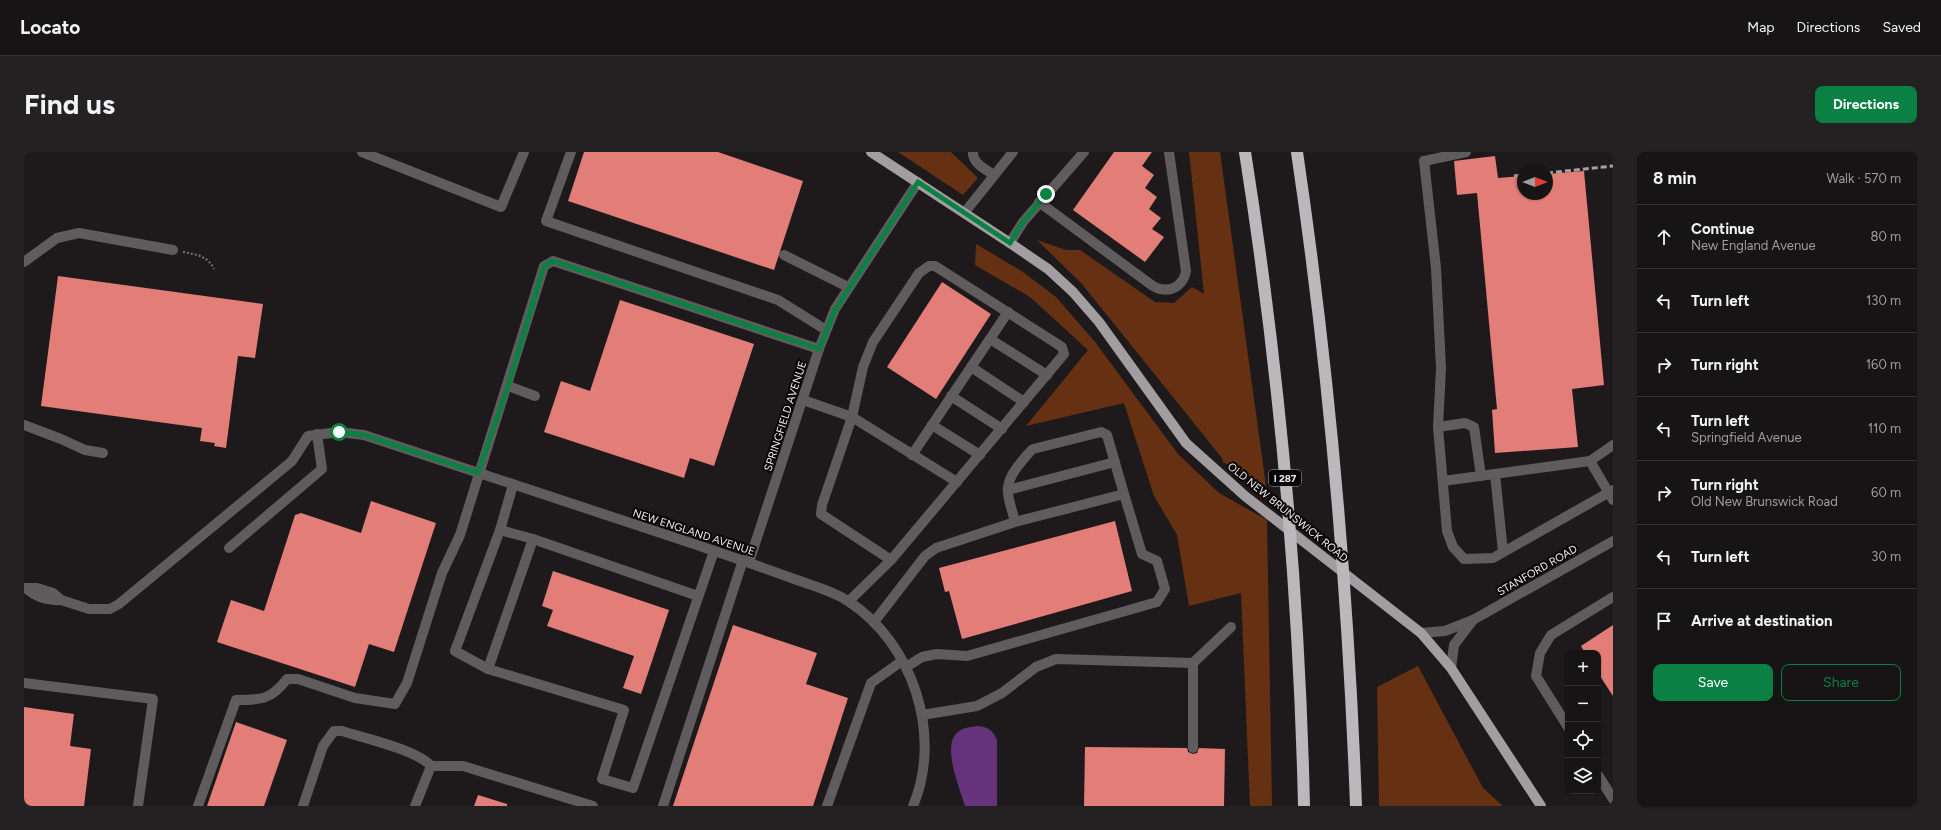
<!DOCTYPE html>
<meta charset="utf-8">
<style>
body{margin:0;font-family:Figtree,sans-serif;background:#232122;color:#f1f3f6}
.controls{position:absolute;right:12px;bottom:12px;display:grid;overflow:hidden;border-radius:8px;box-shadow:0 1px 3px #0004}
.controls button{width:36px;height:36px;display:grid;place-items:center;padding:0;border:0;border-bottom:1px solid #353334;background:#161414;color:#f1f3f6;font:20px sans-serif}
.compass{position:absolute;left:1493px;top:12px;width:36px;height:36px;border-radius:50%;background:#161414;box-shadow:0 1px 3px #0004;rotate:90deg}
.stop{position:absolute;width:12px;height:12px;margin:-9px;border:3px solid #0b8043;border-radius:50%;background:#fff}
.stop.end{background:#0b8043;border-color:#fff;box-shadow:0 1px 4px #0008}
.list{margin:0;padding:0;list-style:none}
h2{display:flex;justify-content:space-between;align-items:center;height:52px;margin:0;padding:0 16px;font-size:17px}
h2 small{font-size:13px;font-weight:400;color:#9e9ea0}
.list li{display:grid;grid-template-columns:26px 1fr auto;gap:12px;align-items:center;box-sizing:border-box;height:64px;padding:0 16px;border-top:1px solid #353334}
.list b{display:block;font-size:15px;white-space:nowrap}
.list p{margin:0;font-size:13px;white-space:nowrap;color:#9e9ea0}
.list em{font-size:13px;font-style:normal;color:#9e9ea0}
.actions{display:flex;gap:8px;padding:12px 16px}
.actions a{flex:1;padding:9px 0;border:1px solid #0b8043;border-radius:8px;text-align:center;font-size:14px;color:#0b8043}
.actions .main{background:#0b8043;color:#fff}
.icon{flex:none;width:22px;height:22px;fill:none;stroke:currentColor;stroke-width:2;stroke-linecap:round;stroke-linejoin:round}
.map{position:relative;flex:none;width:1589px;height:654px;overflow:hidden;border-radius:8px}
header{display:flex;align-items:center;gap:24px;box-sizing:border-box;height:56px;padding:0 20px;background:#161414;border-bottom:1px solid #353334}
header strong{font-size:19px}
nav{display:flex;gap:22px;margin-inline-start:auto;font-size:14px}
.intro{display:flex;align-items:center;justify-content:space-between;box-sizing:border-box;height:96px;padding:0 24px}
h1{margin:0;font-size:28px}
.button{padding:10px 18px;border-radius:8px;background:#0b8043;color:#fff;font-size:14px;font-weight:700}
main{display:flex;gap:24px;padding:0 24px}
aside{flex:1;background:#161414;border-radius:8px;box-shadow:0 1px 3px #0004}
.map>svg:first-child{display:block}
.green{fill:#653112}
.water{fill:#65327b}
.building{fill:#e27d77}
.lines{fill:none;stroke-linecap:round;stroke-linejoin:round}
.path{stroke:#7a7677;stroke-width:2;stroke-dasharray:2 2;stroke-linecap:butt}
.minor{stroke:#5e5c5d;stroke-width:10}
.major{stroke:#a19da0;stroke-width:10}
.highway{stroke:#bcb7ba;stroke-width:12}
.rail{stroke:#a4a1a2;stroke-width:3;stroke-dasharray:6 3;stroke-linecap:butt}
.route{stroke:#0b8043;stroke-width:5}
.labels{text-anchor:middle;stroke-width:4;stroke-linejoin:round;paint-order:stroke}
.shield{fill:#070606;stroke:#aaa8a8;stroke-width:1}
.shield-label{font-size:10px;font-weight:bold;fill:#f0edee}
.street-label{font-size:11px;fill:#f0edee;stroke:#070606}
</style>
<header>
<strong>Locato</strong>
<nav><a>Map</a><a>Directions</a><a>Saved</a></nav>
</header>
<div class="intro"><h1>Find us</h1><a class="button">Directions</a></div>
<main>
<div class="map">
<svg width="1589" height="654" viewBox="0 0 1589 654">
<rect width="100%" height="100%" fill="#1e1a1b"/>
<g class="green">
<polygon points="874,0 927,0 954,26 939,43"/>
<polygon points="1165,0 1196,0 1242,334 1199,310 1198,306 1058,132 1013,88 1042,98 1056,98 1131,150 1150,151 1168,135 1180,142"/>
<polygon points="952,92 999,120 1032,145 1071,190 1154,302 1195,341 1243,368 1248,654 1226,654 1217,441 1165,454 1153,383 1130,344 1100,251 1002,274 1064,198 1006,145 951,113"/>
<polygon points="1394,514 1459,636 1479,654 1355,654 1353,535"/>
</g>
<path class="water" d="M954 574C964 575 969 578 973 588V654H941C936 637 917 593 934 580 940 575 947 575 954 574Z"/>
<g class="building">
<polygon points="560,0 694,0 779,29 750,118 544,49"/>
<polygon points="1090,0 1128,0 1118,14 1130,23 1121,36 1133,45 1125,57 1137,66 1128,77 1140,85 1121,110 1049,58"/>
<polygon points="1471,4 1474,26 1499,24 1499,42 1523,42 1523,22 1560,19 1580,233 1548,237 1554,295 1471,301 1468,258 1473,257 1453,41 1433,43 1430,9"/>
<polygon points="34,124 239,152 231,206 214,204 202,296 190,294 191,291 176,289 178,276 17,254"/>
<polygon points="918,130 967,162 912,247 863,215"/>
<polygon points="596,148 730,192 690,314 666,306 660,326 520,280 537,229 566,239"/>
<polygon points="347,349 412,371 370,500 345,492 331,535 193,490 207,448 240,459 271,363 277,361 337,381"/>
<polygon points="1091,369 1108,439 938,487 925,439 921,440 915,416"/>
<polygon points="529,419 645,458 617,542 599,536 610,504 523,474 529,458 518,454"/>
<polygon points="709,473 793,501 782,532 824,546 789,654 649,654"/>
<polygon points="1589,473 1589,544 1574,521 1574,501 1561,501 1557,494"/>
<polygon points="0,555 50,562 46,594 67,597 60,654 0,654"/>
<polygon points="212,570 263,588 240,654 183,654"/>
<polygon points="1061,595 1163,596 1164,600 1169,602 1173,601 1175,596 1201,597 1200,654 1060,654"/>
<polygon points="454,643 483,652 483,654 450,654"/>
</g>
<g class="lines">
<path class="path" d="M159 100C171 102 184 104 190 117"/>
<g class="minor">
<polyline points="338,0 477,55 500,0"/>
<polyline points="547,0 522,69 754,148 802,178"/>
<path d="M949 0C948 11 962 18 970 23"/>
<polyline points="1442,0 1400,9 1412,116 1417,216 1414,275 1423,379 1429,395 1440,407 1469,406 1589,338"/>
<path d="M1015 50 1122 129C1126 132 1131 136 1136 137 1150 140 1160 131 1162 119L1145 0"/>
<polyline points="941,60 989,0"/>
<polyline points="986,91 999,70 1060,0"/>
<polyline points="760,103 824,135"/>
<polyline points="0,110 33,86 55,81 149,98"/>
<polyline points="966,187 1023,223"/>
<polyline points="947,215 1000,250"/>
<polyline points="484,234 511,244"/>
<polyline points="927,244 978,277"/>
<polyline points="779,248 828,265 933,330"/>
<polyline points="0,273 37,287 61,298 79,301"/>
<polyline points="908,273 956,303"/>
<polyline points="1414,275 1441,271 1450,275 1457,324"/>
<polyline points="888,303 984,160"/>
<polyline points="1566,309 1589,293"/>
<polyline points="1471,322 1479,400"/>
<polyline points="1419,329 1566,309 1589,348"/>
<polyline points="489,333 476,378 509,387 464,517 600,558 578,627 609,636 690,399"/>
<polyline points="984,338 1091,310"/>
<polyline points="509,387 674,444"/>
<polyline points="205,396 298,317 293,282"/>
<polyline points="725,410 795,197 811,157 894,30"/>
<path d="M0 436H13L29 441 37 448 65 457H86L95 452 268 309 284 284 315 280 340 283C449 319 558 355 667 391 702 403 738 415 773 428 790 434 809 439 824 449 889 491 919 583 889 654"/>
<path d="M3 437C13 446 24 449 37 448"/>
<polyline points="825,449 867,408 1040,202 1038,195 911,114 905,114 895,121 849,190 839,215 828,265 798,353 797,362 867,408"/>
<path d="M850 470 901 404 912 396 991 370 1100 342 1083 283 1077 280 1009 297C1003 302 999 308 994 314 977 336 985 345 991 370"/>
<polyline points="1397,481 1421,479 1449,468 1589,389"/>
<polyline points="1169,511 1207,475"/>
<polyline points="882,515 898,505 913,502 943,504 1133,450 1141,437 1133,409 1118,402 1100,342"/>
<polyline points="1427,516 1430,493 1449,468"/>
<polyline points="464,517 431,499 476,378"/>
<polyline points="0,531 129,547 114,654"/>
<polyline points="898,563 953,554 978,541 1012,515 1032,507 1169,511 1169,596"/>
<polyline points="1544,575 1512,524 1516,501 1527,483 1589,445"/>
<polyline points="407,614 439,614 569,654"/>
<polyline points="1574,623 1589,647"/>
<path d="M174 654 212 548C237 548 247 548 263 527H274L331 546 371 552 383 531 418 421 436 383 520 114 529 109 795 197"/>
<path d="M279 654 299 594 310 579H318C340 586 393 598 407 614L391 654"/>
<polyline points="639,654 719,408"/>
<polyline points="803,654 847,531 878,509"/>
</g>
<polyline class="major" points="847,0 986,91 1024,117 1049,140 1075,170 1162,291 1221,344 1397,481 1427,516 1517,654"/>
<g class="highway">
<path d="M1221 0C1255 216 1275 435 1280 654"/>
<path d="M1273 0C1305 217 1324 435 1332 654"/>
</g>
<g class="rail">
<polyline points="1523,21 1589,14"/>
<polyline points="1490,24 1499,23"/>
</g>
</g>
<g class="lines">
<polyline class="route" points="315,280 340,283 454,321 484,234 520,114 529,109 795,197 811,158 894,30 986,91 999,70 1022,42"/>
</g>
<g class="labels">
<rect class="shield" x="1245" y="318" width="32" height="16" rx="3"/>
<g class="shield-label">
<text x="1261" y="330">I 287</text>
</g>
<g class="street-label">
<text transform="translate(761 264) rotate(-72)" y="4">SPRINGFIELD AVENUE</text>
<text transform="translate(1264 360) rotate(39)" y="4">OLD NEW BRUNSWICK ROAD</text>
<text transform="translate(670 380) rotate(18)" y="4">NEW ENGLAND AVENUE</text>
<text transform="translate(1513 418) rotate(-30)" y="4">STANFORD ROAD</text>
</g>
</g>
</svg>
<div class="controls">
<button>+</button>
<button>−</button>
<button><svg class="icon" aria-label="locate" viewBox="0 0 24 24"><circle cx="12" cy="12" r="6"/><path d="M12 2v4M12 18v4M2 12h4M18 12h4"/></svg></button>
<button><svg class="icon" aria-label="layers" viewBox="0 0 24 24"><path d="M12 4l9 5-9 5-9-5zM3 14l9 5 9-5"/></svg></button>
</div>
<svg class="compass" viewBox="-18 -18 36 36"><path d="M0-13l5 13h-10z" fill="#e53935"/><path d="M0 13l5-13h-10z" fill="#9e9ea0"/></svg>
<div class="stop" style="left:315px;top:280px"></div>
<div class="stop end" style="left:1022px;top:42px"></div>
</div>
<aside>
<h2>8 min<small>Walk · 570 m</small></h2>
<ul class="list">
<li><svg class="icon" aria-label="ahead" viewBox="0 0 24 24"><path d="M12 20V5M6 11l6-6 6 6"/></svg><div><b>Continue</b><p>New England Avenue</p></div><em>80 m</em></li>
<li><svg class="icon" aria-label="left" viewBox="0 0 24 24"><path d="M17 20v-9H6M10 6l-5 5 5 5"/></svg><div><b>Turn left</b></div><em>130 m</em></li>
<li><svg class="icon" aria-label="right" viewBox="0 0 24 24"><path d="M7 20v-9h11M14 6l5 5-5 5"/></svg><div><b>Turn right</b></div><em>160 m</em></li>
<li><svg class="icon" aria-label="left" viewBox="0 0 24 24"><path d="M17 20v-9H6M10 6l-5 5 5 5"/></svg><div><b>Turn left</b><p>Springfield Avenue</p></div><em>110 m</em></li>
<li><svg class="icon" aria-label="right" viewBox="0 0 24 24"><path d="M7 20v-9h11M14 6l5 5-5 5"/></svg><div><b>Turn right</b><p>Old New Brunswick Road</p></div><em>60 m</em></li>
<li><svg class="icon" aria-label="left" viewBox="0 0 24 24"><path d="M17 20v-9H6M10 6l-5 5 5 5"/></svg><div><b>Turn left</b></div><em>30 m</em></li>
<li><svg class="icon" aria-label="arrive" viewBox="0 0 24 24"><path d="M6 21V4h12l-3 4 3 4H6"/></svg><div><b>Arrive at destination</b></div></li>
</ul>
<div class="actions"><a class="main">Save</a><a>Share</a></div>
</aside>
</main>
